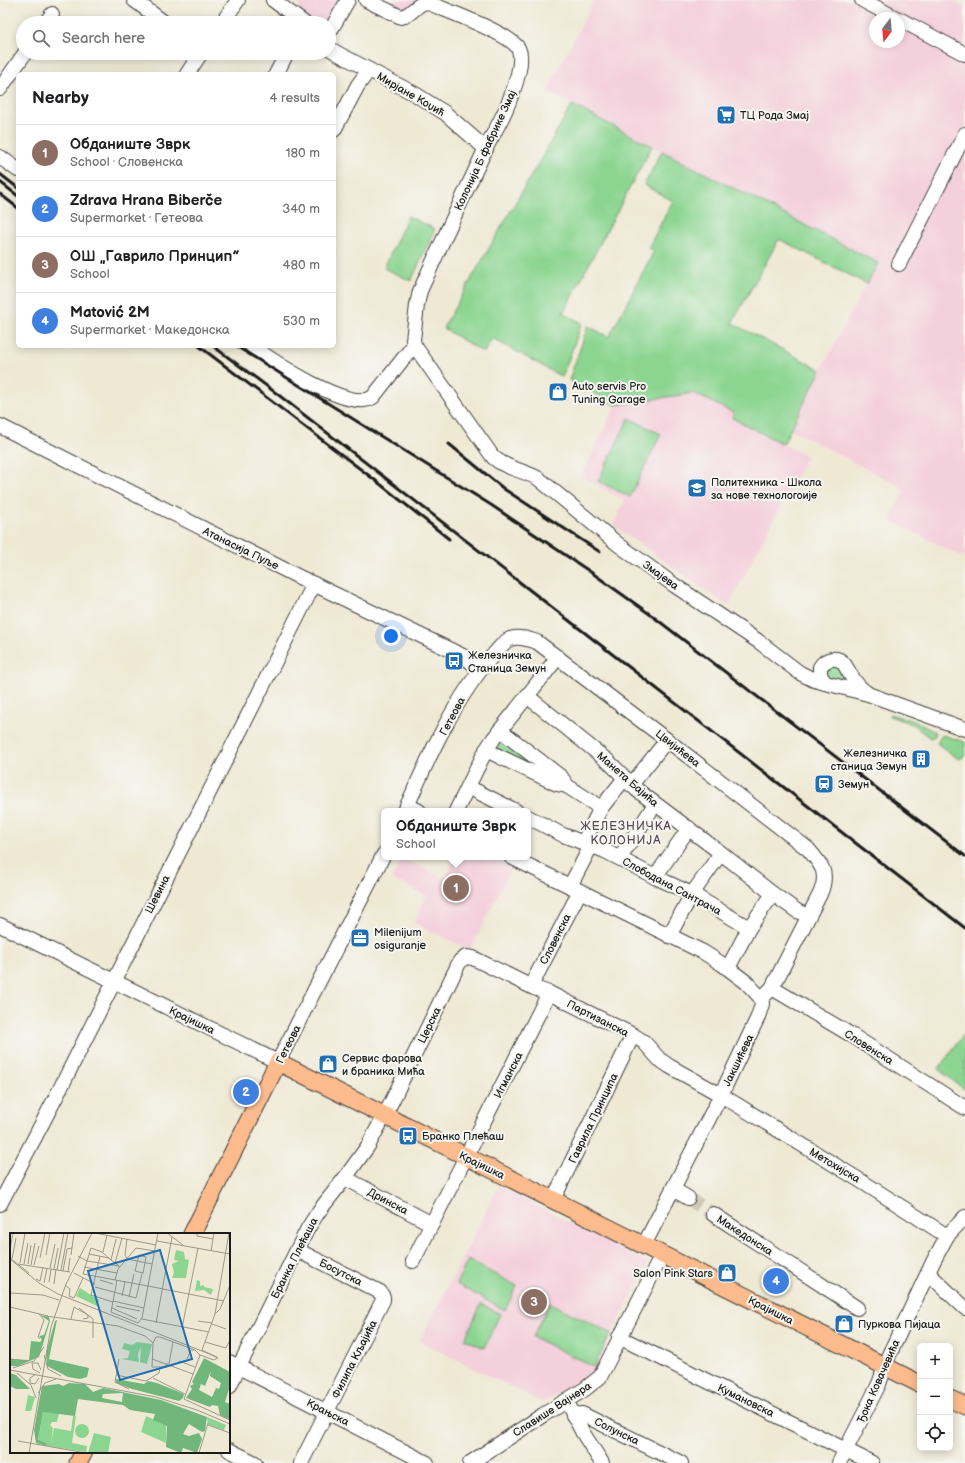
<!DOCTYPE html>
<meta charset="utf-8">
<style>
body{margin:0;font-family:"Balsamiq Sans",sans-serif;background:#f6f6f6;color:#202124}
.controls{position:absolute;right:12px;bottom:12px;display:grid;overflow:hidden;border-radius:6px;box-shadow:0 2px 10px #0003}
.controls button{width:36px;height:36px;display:grid;place-items:center;padding:0;border:0;border-bottom:1px solid #e0e0e0;background:#fff;color:#202124;font:20px sans-serif}
.compass{position:absolute;left:869px;top:12px;width:36px;height:36px;border-radius:50%;background:#fff;box-shadow:0 2px 10px #0003;rotate:196deg}
.you{position:absolute;left:391px;top:636px;width:14px;height:14px;margin:-10px;border:3px solid #fff;border-radius:50%;background:#1a73e8;box-shadow:0 0 0 6px #1a73e833}
.badge{display:grid;place-items:center;width:26px;height:26px;border-radius:50%;background:#ea580c;color:#fff;font-size:13px;font-weight:700}
.pin{position:absolute;translate:-50% -50%;border:2px solid #fff;box-shadow:0 1px 4px #0006}
.popup{position:absolute;left:381px;top:808px;width:150px;height:52px;box-sizing:border-box;display:grid;place-content:center;border-radius:6px;background:#fff;filter:drop-shadow(0 1px 3px #0005);font-size:13px;white-space:nowrap;color:#757577}
.popup b{font-size:15px;color:#202124}
.popup::after{content:'';position:absolute;left:50%;top:100%;margin-left:-8px;border:8px solid transparent;border-top-color:#fff}
.list{margin:0;padding:0;list-style:none}
h2{display:flex;justify-content:space-between;align-items:center;height:52px;margin:0;padding:0 16px;font-size:17px}
h2 small{font-size:13px;font-weight:400;color:#757577}
.list li{display:grid;grid-template-columns:26px 1fr auto;gap:12px;align-items:center;box-sizing:border-box;height:56px;padding:0 16px;border-top:1px solid #e0e0e0}
.list b{display:block;font-size:15px;white-space:nowrap}
.list p{margin:0;font-size:13px;white-space:nowrap;color:#757577}
.list em{font-size:13px;font-style:normal;color:#757577}
.icon{flex:none;width:22px;height:22px;fill:none;stroke:currentColor;stroke-width:2;stroke-linecap:round;stroke-linejoin:round}
.map{position:relative;flex:none;width:965px;height:1463px;overflow:hidden}
.search{position:absolute;background:#fff;box-shadow:0 2px 10px #0003;left:16px;top:16px;width:320px;height:44px;display:flex;align-items:center;gap:10px;box-sizing:border-box;padding:0 14px;border-radius:22px;color:#757577;font-size:15px}
.panel{position:absolute;background:#fff;box-shadow:0 2px 10px #0003;left:16px;top:72px;width:320px;height:276px;border-radius:6px}
.map>svg:first-child{display:block}
.built{fill:#f4cfdc;fill-rule:evenodd}
.green{fill:#8cd591;stroke:#547856}
.lines{fill:none;stroke-linecap:round;stroke-linejoin:round}
.minor-tunnel{stroke:#cfcab8;stroke-width:14;stroke-dasharray:14 7;stroke-linecap:butt}
.minor-casing{stroke:#3c3b38;stroke-width:16}
.major-casing{stroke:#3c3b38;stroke-width:19}
.minor{stroke:#fff;stroke-width:14}
.major{stroke:#fbbb8d;stroke-width:17}
.rail{stroke:#1c1c1c;stroke-width:3}
.labels{text-anchor:middle;stroke-width:4;stroke-linejoin:round;paint-order:stroke}
.street-label{font-size:11px;fill:#1c1c1c;stroke:#f6f6f2}
.poi-label{font-size:11px;fill:#1c1c1c;stroke:#f6f6f2;text-anchor:start}
.neighbourhood-label{font-size:12px;letter-spacing:1px;fill:#5a4854;stroke:#f6f6f2}
.inset-road{fill:none;stroke:#9b978a;stroke-width:1}
.view{fill:#1f6fb2;fill-opacity:0.15;stroke:#1f6fb2;stroke-width:2}
.inset-edge{fill:none;stroke:#1c1c1c;stroke-width:2}
</style>
<div class="map">
<svg width="965" height="1463" viewBox="0 0 965 1463">
<rect width="100%" height="100%" fill="#f6f6f2"/>
<filter id="ink" filterUnits="userSpaceOnUse"><feTurbulence type="fractalNoise" baseFrequency=".025" numOctaves="2"/><feDisplacementMap in="SourceGraphic" scale="8" xChannelSelector="R" yChannelSelector="G"/><feConvolveMatrix kernelMatrix="1 2 1 2 8 2 1 2 1" color-interpolation-filters="sRGB"/></filter>
<filter id="wash" filterUnits="userSpaceOnUse"><feTurbulence type="fractalNoise" baseFrequency=".012" numOctaves="4" result="noise"/><feDisplacementMap in="SourceGraphic" scale="16" xChannelSelector="R" yChannelSelector="G"/><feGaussianBlur stdDeviation="0.9" result="paint"/><feColorMatrix in="noise" values="0 0 0 0 0 0 0 0 0 0 0 0 0 0 0 0 0 1.4 0 .05"/><feComposite in="paint" operator="in"/></filter>
<g filter="url(#wash)">
<rect width="100%" height="100%" fill="#efe9d4"/>
<g class="built">
<polygon points="302,0 343,0 329,23 314,23 297,12"/>
<polygon points="374,0 418,0 403,14"/>
<path d="M594 0H952L965 7V558L890 520 905 489 790 429 877 263 547 92ZM875 18H899V42H875Z"/>
<polygon points="693,393 734,413 732,419 807,456 728,606 613,525 625,501 582,476 616,405"/>
<polygon points="456,857 497,857 513,865 470,950 414,923 427,896 392,879 402,858 445,879"/>
<polygon points="499,1186 648,1263 594,1370 543,1403 420,1341"/>
</g>
<g class="green">
<polygon points="572,105 652,146 563,313 582,323 562,377 492,338 484,353 443,328"/>
<polygon points="662,151 878,263 867,284 779,239 732,323 821,370 783,444 732,418 734,413 693,393 616,405 569,380 588,326 609,337 654,251 648,248 673,201 644,185"/>
<polygon points="408,216 435,229 411,281 384,268"/>
<polygon points="629,418 661,434 630,497 598,481"/>
<polygon points="834,661 848,677 846,681 839,684 826,680 822,669"/>
<polygon points="890,714 914,721 935,732 935,736 930,738 912,724 889,716"/>
<polygon points="942,735 965,742 965,754 962,758 957,758 938,744 938,741"/>
<polygon points="502,740 555,776 497,751 497,747"/>
<polygon points="965,1033 965,1090 938,1069"/>
<polygon points="468,1260 517,1286 505,1310 456,1284"/>
<polygon points="550,1303 611,1333 594,1367 533,1337"/>
<polygon points="481,1304 500,1314 484,1348 465,1339"/>
</g>
</g>
<g filter="url(#ink)">
<g class="lines">
<polyline class="minor-tunnel" points="688,1198 713,1214"/>
<g class="minor-casing">
<g id="minor">
<polyline points="134,0 165,23"/>
<polyline points="273,0 304,23"/>
<path d="M366 0 401 17C411 16 416 4 426 2 445 10 509 33 518 48 525 60 513 92 508 104 502 120 492 135 485 150 463 197 441 244 420 291L417 305 413 340 414 345 493 457C506 469 524 470 539 479L619 545 674 585 758 641 800 673 814 680 868 694 965 729"/>
<polyline points="862,0 896,18"/>
<polyline points="899,19 965,54"/>
<polyline points="46,23 52,14"/>
<polyline points="222,23 238,0"/>
<polyline points="329,33 348,0"/>
<polyline points="329,48 337,53 415,94 445,113 486,149"/>
<polyline points="187,74 201,53"/>
<polyline points="276,74 287,53"/>
<polyline points="0,89 25,53"/>
<polyline points="334,130 358,85 369,70"/>
<polyline points="0,157 18,170"/>
<polyline points="899,264 965,134"/>
<path d="M252 346C271 360 351 414 373 397L414 345"/>
<polyline points="0,426 299,577 463,656 475,665 478,672"/>
<path d="M825 683 820 675V667C825 659 837 655 844 664 847 668 849 673 852 677 856 684 861 689 867 693"/>
<polyline points="527,696 609,762 637,790 721,853 773,894 797,911 808,916"/>
<polyline points="500,730 561,777 567,786 601,808"/>
<polyline points="486,750 557,784 567,786"/>
<polyline points="631,785 667,740"/>
<polyline points="468,787 516,811"/>
<polyline points="407,805 419,811"/>
<path d="M405 811C428 758 455 697 494 654 499 649 503 642 510 639 518 636 528 639 537 642L667 740 808 849C822 865 829 873 820 894L772 988 761 999"/>
<polyline points="456,811 486,750 494,738 558,657"/>
<polyline points="528,817 563,835 605,851 655,877 692,894 749,928"/>
<polyline points="583,843 601,808 625,778"/>
<polyline points="511,857 703,952 722,964 746,982 760,997 762,1004 758,1017 721,1095 644,1245"/>
<polyline points="620,858 655,804"/>
<polyline points="655,877 689,828"/>
<polyline points="570,886 591,846"/>
<polyline points="0,925 278,1062 384,854"/>
<polyline points="669,936 692,894 721,853"/>
<polyline points="728,968 749,928 773,894"/>
<polyline points="531,986 580,891"/>
<polyline points="772,988 853,1036 965,1108"/>
<polyline points="345,1178 432,1224"/>
<polyline points="673,1189 688,1198"/>
<polyline points="553,1200 633,1035"/>
<polyline points="0,1204 58,1093 314,584"/>
<polyline points="713,1214 857,1308"/>
<polyline points="297,1250 380,1292 383,1297 383,1300 301,1463"/>
<polyline points="413,1261 549,993"/>
<polyline points="928,1273 965,1308"/>
<polyline points="619,1337 872,1463"/>
<polyline points="229,1362 427,1463"/>
<polyline points="229,1387 308,1228 319,1211 345,1178 368,1146 389,1107 460,961 466,957 473,958 534,988 549,993 633,1035 644,1042 659,1059 669,1066 721,1095 861,1181 947,1236"/>
<polyline points="570,1408 583,1433 602,1463"/>
<polyline points="573,1415 582,1414 681,1463"/>
<polyline points="229,1450 255,1463"/>
<polyline points="470,1463 543,1415 585,1389 600,1377 662,1255"/>
<polyline points="839,1463 879,1384 889,1355 934,1260 947,1236 965,1217"/>
</g>
</g>
<g class="major-casing">
<g id="major">
<polyline points="192,1234 278,1062 920,1384"/>
<polyline points="950,1399 965,1406"/>
<polyline points="78,1463 84,1452"/>
</g>
</g>
<use href="#minor" class="minor"/>
<use href="#major" class="major"/>
<g class="rail">
<polyline points="0,174 18,188"/>
<polyline points="0,182 18,196"/>
<polyline points="0,194 18,208"/>
<polyline points="199,346 380,484 449,539"/>
<polyline points="213,346 276,393 965,928"/>
<polyline points="236,346 491,505 595,575 651,615 965,856"/>
<polyline points="449,444 504,489 600,552"/>
</g>
</g>
</g>
<defs>
<g id="supermarket-square" transform="scale(1)"><rect x="-9" y="-9" width="18" height="18" rx="4" fill="#1f6fb2" stroke="#f6f6f2"/><path d="M-6-5.5h2.5l.6 2H6L4.5 2H-2.5L-4.4-4H-6ZM-1.5 3.2a1.3 1.3 0 1 0 .1 0ZM3 3.2a1.3 1.3 0 1 0 .1 0Z" fill="#fff"/></g>
<g id="shop-square" transform="scale(1)"><rect x="-9" y="-9" width="18" height="18" rx="4" fill="#1f6fb2" stroke="#f6f6f2"/><path d="M-5-2.5h2.3a2.7 3.5 0 0 1 5.4 0H5L5.5 6h-11ZM-1.5-2.5h3a1.5 2.3 0 0 0-3 0Z" fill="#fff"/></g>
<g id="school-square" transform="scale(1)"><rect x="-9" y="-9" width="18" height="18" rx="4" fill="#1f6fb2" stroke="#f6f6f2"/><path d="M0-5L7-2L0 1L-7-2ZM-4 1L0 2.5L4 1V4Q0 6-4 4Z" fill="#fff"/></g>
<g id="bus-square" transform="scale(1)"><rect x="-9" y="-9" width="18" height="18" rx="4" fill="#1f6fb2" stroke="#f6f6f2"/><path d="M-5-6H5V4H4V6H2V4H-2V6H-4V4H-5ZM-3.5-4V0h7V-4ZM-3.5 1.2v1.5H-2V1.2ZM2 1.2v1.5H3.5V1.2Z" fill="#fff"/></g>
<g id="building-square" transform="scale(1)"><rect x="-9" y="-9" width="18" height="18" rx="4" fill="#1f6fb2" stroke="#f6f6f2"/><path d="M-4-6H4V6H1V3H-1V6H-4ZM-2.5-4.3h1.7v1.8h-1.7ZM.8-4.3h1.7v1.8H.8ZM-2.5-1h1.7V.8h-1.7ZM.8-1h1.7V.8H.8Z" fill="#fff"/></g>
<g id="station-square" transform="scale(1)"><rect x="-9" y="-9" width="18" height="18" rx="4" fill="#1f6fb2" stroke="#f6f6f2"/><path d="M-3-6H3Q5-6 5-4V2Q5 4 3 4L4.5 6H3L1.5 4h-3L-3 6H-4.5L-3 4Q-5 4-5 2V-4Q-5-6-3-6ZM-3.5-4v3h7v-3ZM-3.5 1v1.5H-2V1ZM2 1v1.5H3.5V1Z" fill="#fff"/></g>
<g id="office-square" transform="scale(1)"><rect x="-9" y="-9" width="18" height="18" rx="4" fill="#1f6fb2" stroke="#f6f6f2"/><path d="M-6-3h4V-5.5h4V-3h4V5H-6ZM-1-4.5V-3h2v-1.5ZM-6 0V1H6V0Z" fill="#fff"/></g>
</defs>
<g fill-rule="evenodd">
<use href="#supermarket-square" x="726" y="115"/>
<use href="#shop-square" x="558" y="392"/>
<use href="#school-square" x="697" y="488"/>
<use href="#bus-square" x="454" y="661"/>
<use href="#building-square" x="921" y="759"/>
<use href="#station-square" x="824" y="784"/>
<use href="#office-square" x="360" y="938"/>
<use href="#shop-square" x="328" y="1064"/>
<use href="#bus-square" x="408" y="1136"/>
<use href="#shop-square" x="727" y="1273"/>
<use href="#shop-square" x="844" y="1324"/>
</g>
<g class="labels">
<g class="street-label">
<text transform="translate(411 94) rotate(30)" y="4">Мирјане Коџић</text>
<text transform="translate(485 150) rotate(-65)" y="4">Колонија Б фабрике Змај</text>
<text transform="translate(241 548) rotate(26)" y="4">Атанасија Пуље</text>
<text transform="translate(661 575) rotate(36)" y="4">Змајева</text>
<text transform="translate(452 716) rotate(-62)" y="4">Гетеова</text>
<text transform="translate(678 748) rotate(38)" y="4">Цвијићева</text>
<text transform="translate(628 779) rotate(41)" y="4">Манета Бајића</text>
<text transform="translate(672 886) rotate(28)" y="4">Слободана Сантрача</text>
<text transform="translate(157 894) rotate(-63)" y="4">Шевина</text>
<text transform="translate(555 939) rotate(-63)" y="4">Словенска</text>
<text transform="translate(598 1018) rotate(27)" y="4">Партизанска</text>
<text transform="translate(192 1020) rotate(26)" y="4">Крајишка</text>
<text transform="translate(429 1025) rotate(-64)" y="4">Церска</text>
<text transform="translate(288 1044) rotate(-63)" y="4">Гетеова</text>
<text transform="translate(869 1047) rotate(32)" y="4">Словенска</text>
<text transform="translate(738 1060) rotate(-64)" y="4">Јакшићева</text>
<text transform="translate(508 1075) rotate(-63)" y="4">Игманска</text>
<text transform="translate(593 1118) rotate(-64)" y="4">Гаврила Принципа</text>
<text transform="translate(482 1165) rotate(26)" y="4">Крајишка</text>
<text transform="translate(835 1165) rotate(31)" y="4">Метохијска</text>
<text transform="translate(388 1201) rotate(28)" y="4">Дринска</text>
<text transform="translate(745 1235) rotate(33)" y="4">Македонска</text>
<text transform="translate(294 1258) rotate(-63)" y="4">Бранка Плећаша</text>
<text transform="translate(341 1272) rotate(27)" y="4">Босутска</text>
<text transform="translate(771 1310) rotate(27)" y="4">Крајишка</text>
<text transform="translate(354 1359) rotate(-63)" y="4">Филипа Кљајића</text>
<text transform="translate(878 1381) rotate(-66)" y="4">Ђока Ковачевића</text>
<text transform="translate(746 1400) rotate(26)" y="4">Кумановска</text>
<text transform="translate(552 1409) rotate(-33)" y="4">Славише Вајнера</text>
<text transform="translate(328 1412) rotate(27)" y="4">Крањска</text>
<text transform="translate(617 1431) rotate(26)" y="4">Солунска</text>
</g>
<g class="poi-label">
<text x="740" y="119">ТЦ Рода Змај</text>
<text x="572" y="390">Auto servis Pro<tspan x="572" dy="13">Tuning Garage</tspan></text>
<text x="711" y="486">Политехника - Школа<tspan x="711" dy="13">за нове технологоије</tspan></text>
<text x="468" y="659">Железничка<tspan x="468" dy="13">Станица Земун</tspan></text>
<text x="907" y="757" text-anchor="end">Железничка<tspan x="907" dy="13">станица Земун</tspan></text>
<text x="838" y="788">Земун</text>
<text x="374" y="936">Milenijum<tspan x="374" dy="13">osiguranje</tspan></text>
<text x="342" y="1062">Сервис фарова<tspan x="342" dy="13">и браника Мића</tspan></text>
<text x="422" y="1140">Бранко Плећаш</text>
<text x="713" y="1277" text-anchor="end">Salon Pink Stars</text>
<text x="858" y="1328">Пуркова Пијаца</text>
</g>
<g class="neighbourhood-label">
<text x="626" y="830">ЖЕЛЕЗНИЧКА<tspan x="626" dy="14">КОЛОНИЈА</tspan></text>
</g>
</g>
<g transform="translate(10 1233)">
<rect width="220" height="220" fill="#efe9d4"/>
<path d="M166 17 174 19 175 26 179 27 176 45H162L164 40 162 31 169 28 164 27ZM187 47 190 48V53L194 52V54L203 56 201 62 194 57 185 58ZM70 55 89 67 87 73 66 63ZM127 109 142 111 137 131 130 129 131 114 128 121 129 129 111 126 118 125 120 118 112 116 114 110 122 112ZM18 162 25 164 21 178H15ZM33 178 49 181 47 189H42L40 192 43 195 41 210 44 195 61 198 63 183H66L62 210 77 213 76 219 37 213 28 208ZM136 183 156 192V210L131 199ZM197 184 216 192 214 197 198 192ZM65 198a7 7 0 1 1 14 0a7 7 0 1 1-14 0ZM84 200 101 204 98 220H78Z" fill="#8cd591"/>
<path d="M30 82 39 84 40 88 29 124 8 133H0V126L19 127 21 108 30 109 32 107 29 103 34 102 39 88ZM47 87 39 126 79 135 77 144 70 146 58 144 37 133 36 120 45 88ZM194 125 220 139V153L215 169 220 171V187L210 182 208 173 202 172 200 174 176 165 182 156 180 153 184 151 182 149ZM201 138 200 143 211 150 209 156 206 155 202 164 189 157 191 151 195 153ZM0 140 6 142 20 156H6L0 153ZM106 146 134 151 138 148 147 150 174 161 173 165 169 168 122 156 106 150ZM59 150 75 151 83 159 93 155 151 167 197 184 195 198 192 199 179 191 173 201 179 203 189 200 192 206 187 220 173 215 171 220 156 214 157 193 143 187 145 181 120 177 113 172 68 166 65 183 33 179 28 207 36 210 37 213 26 210 24 197 32 153 49 151 53 153ZM113 160 112 169 92 165 93 161Z" fill="#71b67b" fill-rule="evenodd"/>
<path class="inset-road" d="M85 0 146 12M157 0 173 12M187 0V3L203 6M147 8 220 21M0 16 3 0M201 18 204 0M93 19 97 2M79 21 99 25M36 22 40 0M61 22 64 0M68 23 77 28 73 41 138 53 148 0M90 23 81 62 103 69M0 25 19 40M30 25 35 0M0 26 29 50 48 61 207 124M2 26 6 5M117 26 142 31M117 26 115 22 117 6M101 27 106 6M10 30 15 0M105 30 112 5M8 31 60 39M14 31 18 10M18 31 21 12M21 32 25 10M24 32 29 13M109 33 77 28 81 15 92 19 101 27 108 32 109 33V34M74 34 107 40M40 35 45 11M44 36 48 15M47 37 54 0M51 37 58 0M53 38 57 16 62 15M58 39 60 25M64 40 85 51M26 46 30 48 33 34M90 47 103 51M105 47 108 36 126 15 145 18M107 47 101 79 128 90 132 85 138 53 214 68M39 49 41 36M34 50 37 35M44 51 46 36M55 52 60 56 59 63 64 65 73 45M85 54 126 65 132 41 133 40 134 35 136 24 129 22 125 38 133 40M0 60 33 62 49 67M112 63 115 49M119 64 124 41M103 68 134 75M106 73 130 78M0 74 38 83M69 75 83 86V105M102 75 127 86M29 81 34 87 28 104 30 106M205 81 210 76 220 52M36 83 108 93 135 103 143 110M61 86 64 74 78 82V85L73 86M132 86 199 99M188 88 202 90M146 90 162 4M202 91 216 96M172 95 188 15M195 109 216 115 220 107M143 110 146 104H150L185 117 190 122M143 110 142 134H155L157 130M34 122 38 136 51 143M190 122 204 127 208 125 192 117 205 81 219 0M190 122 174 166 220 187M0 126 17 128M109 126 105 149 119 156M142 126 183 141M177 126 181 117H184M169 128 185 134M159 131 163 109M3 135 24 128 34 114M0 137 146 164 187 177 220 191M7 140 21 152 26 165M30 140 23 136 22 130H28L31 137M26 141 20 145V150L25 151 29 145M106 142 136 148 149 140 150 135M143 145 175 161M28 160 35 150 46 146M198 192 220 200M8 208 76 220M19 220 41 94 56 51 82 0M189 220 198 190"/>
<path class="view" d="M150 17 182 126 110 147 78 38Z"/>
<rect width="220" height="220" class="inset-edge"/>
</g>
</svg>
<div class="controls">
<button>+</button>
<button>−</button>
<button><svg class="icon" aria-label="locate" viewBox="0 0 24 24"><circle cx="12" cy="12" r="6"/><path d="M12 2v4M12 18v4M2 12h4M18 12h4"/></svg></button>
</div>
<svg class="compass" viewBox="-18 -18 36 36"><path d="M0-13l5 13h-10z" fill="#e53935"/><path d="M0 13l5-13h-10z" fill="#757577"/></svg>
<div class="you"></div>
<div class="pin badge" style="left:456px;top:888px;background:#8d6e63">1</div>
<div class="popup"><b>Обданиште Зврк</b>School</div>
<div class="pin badge" style="left:246px;top:1092px;background:#3f7fe0">2</div>
<div class="pin badge" style="left:534px;top:1302px;background:#8d6e63">3</div>
<div class="pin badge" style="left:776px;top:1281px;background:#3f7fe0">4</div>
<div class="search"><svg class="icon" aria-label="search" viewBox="0 0 24 24"><circle cx="10" cy="10" r="6"/><path d="M15 15l6 6"/></svg>Search here</div>
<section class="panel">
<h2>Nearby<small>4 results</small></h2>
<ul class="list">
<li><span class="badge" style="background:#8d6e63">1</span><div><b>Обданиште Зврк</b><p>School · Словенска</p></div><em>180 m</em></li>
<li><span class="badge" style="background:#3f7fe0">2</span><div><b>Zdrava Hrana Biberče</b><p>Supermarket · Гетеова</p></div><em>340 m</em></li>
<li><span class="badge" style="background:#8d6e63">3</span><div><b>ОШ „Гаврило Принцип”</b><p>School</p></div><em>480 m</em></li>
<li><span class="badge" style="background:#3f7fe0">4</span><div><b>Matović 2M</b><p>Supermarket · Македонска</p></div><em>530 m</em></li>
</ul>
</section>
</div>
